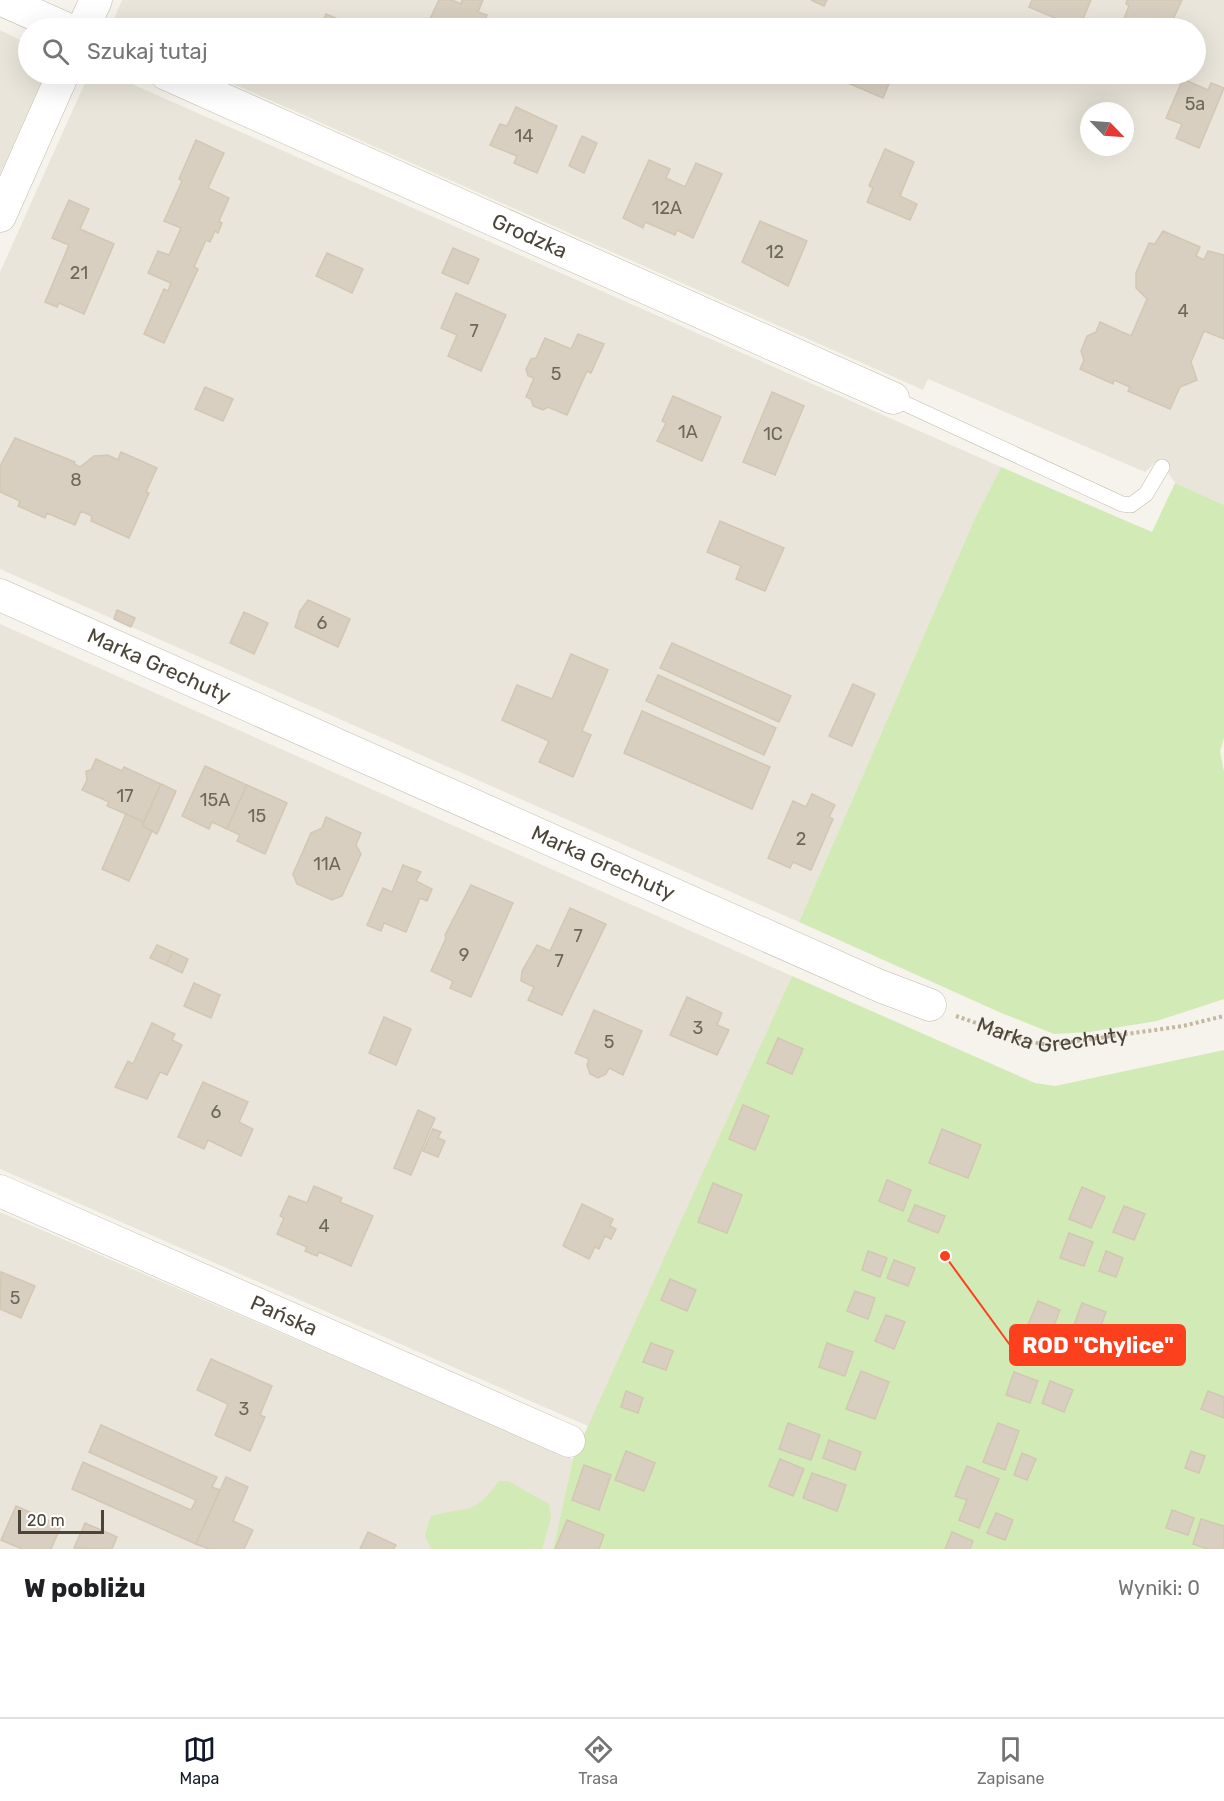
<!DOCTYPE html>
<html lang="pl">
<meta charset="utf-8">
<style>
body{margin:0;font-family:Rubik,sans-serif;background:#f2f2f2;color:#202124}
.compass{position:absolute;left:1080px;top:102px;width:54px;height:54px;border-radius:50%;background:#fff;box-shadow:0 6px 24px #0002;rotate:115deg}
.scale{position:absolute;left:18px;bottom:15px;width:86px;box-sizing:border-box;padding-left:6px;border:3px solid #4b4439;border-top:0;font-size:16px;line-height:21px;white-space:nowrap;color:#4b4439;-webkit-text-stroke:4px #fff;paint-order:stroke}
.list{margin:0;padding:0;list-style:none}
h2{display:flex;justify-content:space-between;align-items:center;height:78px;margin:0;padding:0 24px;font-size:26px}
h2 small{font-size:20px;font-weight:400;color:#757577}
.icon{flex:none;width:33px;height:33px;fill:none;stroke:currentColor;stroke-width:2;stroke-linecap:round;stroke-linejoin:round}
.map{position:relative;flex:none;width:1224px;height:1549px;overflow:hidden}
.search{position:absolute;background:#fff;box-shadow:0 6px 24px #0002;left:18px;right:18px;top:18px;height:66px;display:flex;align-items:center;gap:15px;box-sizing:border-box;padding:0 21px;border-radius:33px;color:#757577;font-size:22px}
.sheet{height:168px;background:#fff}
nav{display:flex;justify-content:space-around;align-items:center;box-sizing:border-box;height:84px;border-top:2px solid #e0e0e0;background:#fff;font-size:16px;color:#757577}
nav a{display:grid;justify-items:center;gap:3px}
nav .on{color:#111827}
.map>svg:first-child{display:block}
.residential{fill:#eae5da;fill-rule:evenodd}
.green{fill:#d2eab5}
.building{fill:#d8cfc1;stroke:#d3c7b4;stroke-width:1.5}
.lines{fill:none;stroke-linecap:round;stroke-linejoin:round}
.service-casing{stroke:#c2bbae;stroke-width:16}
.minor-casing{stroke:#c2bbae;stroke-width:33}
.path{stroke:#c4b79f;stroke-width:4;stroke-dasharray:3 3;stroke-linecap:butt}
.service{stroke:#fff;stroke-width:15}
.minor{stroke:#fff;stroke-width:32}
.labels{text-anchor:middle;stroke-width:4.5;stroke-linejoin:round;paint-order:stroke}
.number-label{font-size:18px;fill:#6e675b}
.street-label{font-size:21px;fill:#4b4439;stroke:#fff}
.leader{fill:none;stroke:#fc3f1d;stroke-width:2}
.callout-dot{fill:#fc3f1d;stroke:#fff;stroke-width:2}
.callout{fill:#fc3f1d;stroke:#fc3f1d;stroke-width:2}
.callout-label{font-size:22px;text-anchor:middle;font-weight:bold;fill:#fff}
</style>
<div class="map">
<svg width="1224" height="1549" viewBox="0 0 1224 1549">
<rect width="100%" height="100%" fill="#f6f3ec"/>
<g class="residential">
<path d="M122 0H1224V505L1175 483 1167 471 1155 463 1145 472 928 379 923 390 211 74H1196V28H110ZM1089 111H1125V147H1089Z"/>
<polygon points="0,30 28,44 28,74 45,74 0,174"/>
<polygon points="89,74 109,74 1001,467 975,518 799,922 0,569 0,272"/>
<polygon points="0,624 792,976 590,1427 0,1169"/>
<polygon points="0,1212 573,1459 553,1549 0,1549"/>
</g>
<g class="green">
<polygon points="1001,467 1152,532 1175,483 1224,505 1224,738 1220,751 1224,772 1224,999 1157,1021 1089,1032 1054,1034 999,1012 799,922 975,518"/>
<polygon points="792,976 1035,1083 1055,1086 1224,1050 1224,1549 553,1549 573,1459"/>
<path d="M499 1481H508L549 1504 551 1518 542 1549H431L425 1535 431 1516C470 1505 471 1518 499 1481Z"/>
</g>
<g class="building">
<polygon points="439,0 452,0 461,4 462,0 483,0 478,12 487,15 481,28 470,28 471,26 458,20 454,28 434,28 427,25"/>
<polygon points="811,0 827,0 824,6"/>
<polygon points="1032,0 1091,0 1079,28 1029,7"/>
<polygon points="1127,0 1182,0 1169,28 1120,28 1129,6 1126,4"/>
<polygon points="326,14 359,28 320,28"/>
<polygon points="287,21 303,28 284,28"/>
<polygon points="294,74 310,74 307,79"/>
<polygon points="835,74 879,74 891,79 883,98 834,77"/>
<polygon points="1183,79 1208,90 1211,83 1224,88 1199,148 1176,138 1182,124 1166,118"/>
<polygon points="516,107 557,126 537,173 514,163 517,156 490,145 500,124 507,126"/>
<polygon points="582,136 597,143 584,173 569,166"/>
<polygon points="196,140 224,153 208,188 229,198 219,221 222,223 218,233 215,231 210,242 206,240 194,267 198,269 164,343 144,334 164,289 168,291 171,283 148,273 158,251 169,255 181,228 164,221 182,181 179,179"/>
<polygon points="885,149 914,162 900,196 917,204 910,220 867,202 873,188 869,186"/>
<polygon points="649,160 670,169 666,178 685,187 696,163 722,174 693,238 677,230 675,235 645,222 643,228 623,218"/>
<polygon points="69,200 89,209 80,229 114,244 84,314 59,303 57,307 45,302 69,245 52,238"/>
<polygon points="760,221 807,241 788,286 742,262"/>
<polygon points="1163,231 1200,247 1196,256 1204,260 1208,251 1224,255 1224,339 1204,331 1191,362 1197,380 1180,387 1170,409 1128,391 1130,387 1114,380 1113,384 1080,369 1084,360 1081,351 1087,336 1096,332 1100,322 1131,336 1147,299 1136,288 1136,273 1149,243 1155,244"/>
<polygon points="453,248 479,259 468,284 442,273"/>
<polygon points="327,253 363,269 352,293 316,276"/>
<polygon points="456,293 506,315 481,371 448,356 457,335 441,328"/>
<polygon points="578,334 604,344 591,373 587,371 567,415 548,407 543,410 533,406 531,399 526,397 534,378 528,376 526,369 531,359 536,358 545,338 571,349"/>
<polygon points="205,387 233,399 223,421 195,409"/>
<polygon points="772,392 804,406 775,475 743,462"/>
<polygon points="673,396 721,417 702,461 657,441 666,423 662,421"/>
<polygon points="15,438 75,462 74,464 80,467 94,456 108,455 118,460 121,452 157,468 146,492 149,493 129,538 91,521 92,516 81,511 75,525 47,513 45,518 18,506 20,501 0,492 0,466"/>
<polygon points="720,521 784,548 765,591 736,579 741,566 707,552"/>
<polygon points="308,600 350,619 338,647 295,627 300,611"/>
<polygon points="117,610 135,618 131,627 114,619"/>
<polygon points="244,612 268,623 254,654 230,643"/>
<polygon points="672,643 791,696 779,722 660,668"/>
<polygon points="571,654 608,670 582,731 591,735 573,777 539,762 549,741 502,720 517,685 552,699"/>
<polygon points="658,675 776,728 764,755 646,701"/>
<polygon points="853,684 875,694 852,746 829,736"/>
<polygon points="642,711 770,767 752,809 624,753"/>
<polygon points="96,759 122,771 124,767 161,784 144,822 107,806 109,802 82,790 87,780 86,771 91,770"/>
<polygon points="205,766 247,785 227,829 212,822 209,829 182,816"/>
<polygon points="161,784 176,791 157,834 142,826"/>
<polygon points="247,785 287,803 265,854 237,841 240,835 227,829"/>
<polygon points="812,794 835,805 829,817 833,819 811,870 793,862 790,868 768,858 793,801 806,807"/>
<polygon points="126,814 144,822 142,826 152,831 129,881 102,869"/>
<polygon points="326,817 361,833 356,845 361,854 342,896 332,900 297,884 293,874 311,833 322,828"/>
<polygon points="403,865 421,872 416,881 432,889 427,901 420,898 406,932 384,923 381,931 367,925 383,888 392,892"/>
<polygon points="471,885 513,903 471,997 450,988 453,981 431,971 446,938 445,935"/>
<polygon points="570,908 606,924 562,1015 528,1000 534,987 521,981 522,971 537,945 550,951"/>
<polygon points="157,945 173,952 166,965 150,958"/>
<polygon points="173,952 188,959 182,973 166,965"/>
<polygon points="194,983 220,995 211,1018 184,1006"/>
<polygon points="687,997 722,1013 717,1025 729,1030 717,1055 670,1035"/>
<polygon points="594,1010 642,1031 623,1075 609,1068 606,1074 598,1078 590,1074 587,1065 589,1059 575,1053"/>
<polygon points="384,1017 411,1029 396,1065 369,1053"/>
<polygon points="152,1023 175,1034 172,1040 182,1045 167,1075 160,1072 147,1099 115,1087 128,1061 133,1064"/>
<polygon points="778,1038 803,1049 792,1074 767,1063"/>
<polygon points="203,1082 248,1102 239,1122 253,1129 241,1156 208,1140 204,1149 178,1137"/>
<polygon points="743,1105 769,1116 755,1150 729,1139"/>
<polygon points="418,1110 435,1118 411,1175 394,1168"/>
<polygon points="433,1129 441,1132 438,1138 445,1141 438,1157 423,1151"/>
<polygon points="942,1129 981,1145 968,1178 929,1163"/>
<polygon points="887,1180 911,1190 903,1211 879,1201"/>
<polygon points="713,1183 742,1195 727,1233 698,1222"/>
<polygon points="314,1186 342,1198 340,1202 373,1216 351,1266 319,1252 317,1256 305,1251 307,1247 277,1234 284,1218 280,1216 289,1196 307,1203"/>
<polygon points="1082,1187 1105,1197 1091,1228 1069,1219"/>
<polygon points="582,1204 613,1219 610,1226 616,1229 611,1239 605,1236 599,1249 595,1247 589,1259 563,1246"/>
<polygon points="915,1205 945,1216 938,1233 908,1221"/>
<polygon points="1124,1206 1145,1214 1134,1240 1113,1232"/>
<polygon points="1069,1233 1093,1242 1084,1266 1060,1258"/>
<polygon points="868,1251 887,1258 880,1277 862,1270"/>
<polygon points="1106,1251 1123,1258 1116,1277 1099,1271"/>
<polygon points="894,1260 915,1268 908,1286 887,1278"/>
<polygon points="1,1272 35,1286 21,1318 0,1309"/>
<polygon points="670,1279 696,1290 687,1311 661,1300"/>
<polygon points="855,1291 875,1298 868,1319 847,1311"/>
<polygon points="1038,1301 1060,1310 1050,1336 1027,1327"/>
<polygon points="1082,1303 1106,1312 1094,1345 1070,1336"/>
<polygon points="886,1315 905,1322 894,1349 875,1341"/>
<polygon points="651,1343 673,1351 666,1370 643,1362"/>
<polygon points="827,1343 853,1352 845,1376 819,1367"/>
<polygon points="211,1359 272,1386 260,1415 265,1417 250,1451 215,1435 228,1404 197,1390"/>
<polygon points="861,1371 889,1382 875,1419 846,1409"/>
<polygon points="1014,1372 1038,1381 1030,1403 1006,1395"/>
<polygon points="1050,1381 1073,1390 1064,1412 1042,1403"/>
<polygon points="626,1391 643,1398 638,1413 621,1407"/>
<polygon points="1208,1391 1224,1397 1224,1418 1201,1409"/>
<polygon points="788,1423 820,1435 811,1460 779,1449"/>
<polygon points="998,1423 1019,1431 1005,1470 983,1462"/>
<polygon points="101,1425 217,1477 212,1487 220,1490 196,1544 72,1489 83,1462 191,1510 196,1500 89,1452"/>
<polygon points="829,1440 861,1452 855,1470 823,1458"/>
<polygon points="626,1451 655,1463 644,1491 615,1480"/>
<polygon points="1191,1451 1205,1456 1199,1473 1185,1468"/>
<polygon points="1022,1453 1036,1459 1027,1480 1014,1475"/>
<polygon points="780,1459 804,1469 793,1496 769,1486"/>
<polygon points="584,1465 611,1475 599,1510 572,1500"/>
<polygon points="967,1466 999,1479 979,1528 959,1520 967,1500 955,1496"/>
<polygon points="812,1473 846,1485 837,1511 803,1498"/>
<polygon points="226,1477 248,1487 233,1521 253,1530 244,1549 209,1549 196,1544"/>
<polygon points="16,1506 61,1526 51,1549 22,1549 1,1540"/>
<polygon points="1172,1510 1194,1518 1188,1535 1166,1528"/>
<polygon points="996,1513 1013,1520 1005,1540 987,1533"/>
<polygon points="1201,1519 1224,1526 1224,1549 1208,1549 1193,1544"/>
<polygon points="567,1520 604,1535 599,1549 555,1549"/>
<polygon points="85,1523 117,1537 112,1549 74,1548"/>
<polygon points="368,1532 396,1545 394,1549 360,1549"/>
<polygon points="952,1532 973,1541 970,1549 945,1549"/>
</g>
<g class="lines">
<g class="service-casing">
<polyline id="service" points="893,398 1122,504 1131,505 1146,494 1162,467"/>
</g>
<g class="minor-casing">
<g id="minor">
<polyline points="2,0 65,28"/>
<polyline points="83,28 96,0"/>
<path id="s2" d="M166 74 893 398"/>
<polyline points="0,216 63,74"/>
<path id="s3" d="M0 595 880 986 930 1005"/>
<path id="s4" d="M0 1191 569 1441"/>
</g>
</g>
<path class="path" id="s1" d="M956 1016 1030 1042 1049 1045 1183 1026 1224 1016"/>
<use href="#service" class="service"/>
<use href="#minor" class="minor"/>
</g>
<g class="labels">
<g class="number-label">
<text x="1195" y="110">5a</text>
<text x="524" y="142">14</text>
<text x="667" y="214">12A</text>
<text x="775" y="258">12</text>
<text x="79" y="279">21</text>
<text x="1183" y="317">4</text>
<text x="474" y="337">7</text>
<text x="556" y="380">5</text>
<text x="688" y="438">1A</text>
<text x="773" y="440">1C</text>
<text x="76" y="486">8</text>
<text x="322" y="629">6</text>
<text x="125" y="802">17</text>
<text x="215" y="806">15A</text>
<text x="257" y="822">15</text>
<text x="801" y="845">2</text>
<text x="327" y="870">11A</text>
<text x="578" y="942">7</text>
<text x="464" y="961">9</text>
<text x="559" y="967">7</text>
<text x="698" y="1034">3</text>
<text x="609" y="1048">5</text>
<text x="216" y="1118">6</text>
<text x="324" y="1232">4</text>
<text x="15" y="1304">5</text>
<text x="244" y="1415">3</text>
</g>
<g class="street-label">
<text dy="7" stroke="none"><textPath href="#s2" startOffset="398">Grodzka</textPath></text>
<text dy="7" stroke="none"><textPath href="#s3" startOffset="174">Marka Grechuty</textPath></text>
<text dy="7" stroke="none"><textPath href="#s3" startOffset="660">Marka Grechuty</textPath></text>
<text dy="7" stroke="none"><textPath href="#s1" startOffset="100">Marka Grechuty</textPath></text>
<text dy="7" stroke="none"><textPath href="#s4" startOffset="310">Pańska</textPath></text>
</g>
</g>
<path class="leader" d="M945 1256L1010 1345"/>
<circle class="callout-dot" cx="945" cy="1256" r="6"/>
<rect class="callout" x="1010" y="1325" width="175" height="40" rx="6"/>
<g class="callout-label">
<text x="1098" y="1353">ROD "Chylice"</text>
</g>
</svg>
<svg class="compass" viewBox="-18 -18 36 36"><path d="M0-13l5 13h-10z" fill="#e53935"/><path d="M0 13l5-13h-10z" fill="#757577"/></svg>
<div class="scale">20 m</div>
<div class="search"><svg class="icon" aria-label="search" viewBox="0 0 24 24"><circle cx="10" cy="10" r="6"/><path d="M15 15l6 6"/></svg>Szukaj tutaj</div>
</div>
<section class="sheet">
<h2>W pobliżu<small>Wyniki: 0</small></h2>
<ul class="list">
</ul>
</section>
<nav>
<a class="on"><svg class="icon" aria-label="map" viewBox="0 0 24 24"><path d="M3 6l6-2 6 2 6-2v14l-6 2-6-2-6 2zM9 4v14M15 6v14"/></svg>Mapa</a>
<a><svg class="icon" aria-label="directions" viewBox="0 0 24 24"><path d="M12 3l9 9-9 9-9-9zM9 14v-3h6M13 9l2 2-2 2"/></svg>Trasa</a>
<a><svg class="icon" aria-label="saved" viewBox="0 0 24 24"><path d="M7 4h10v16l-5-4-5 4z"/></svg>Zapisane</a>
</nav>
